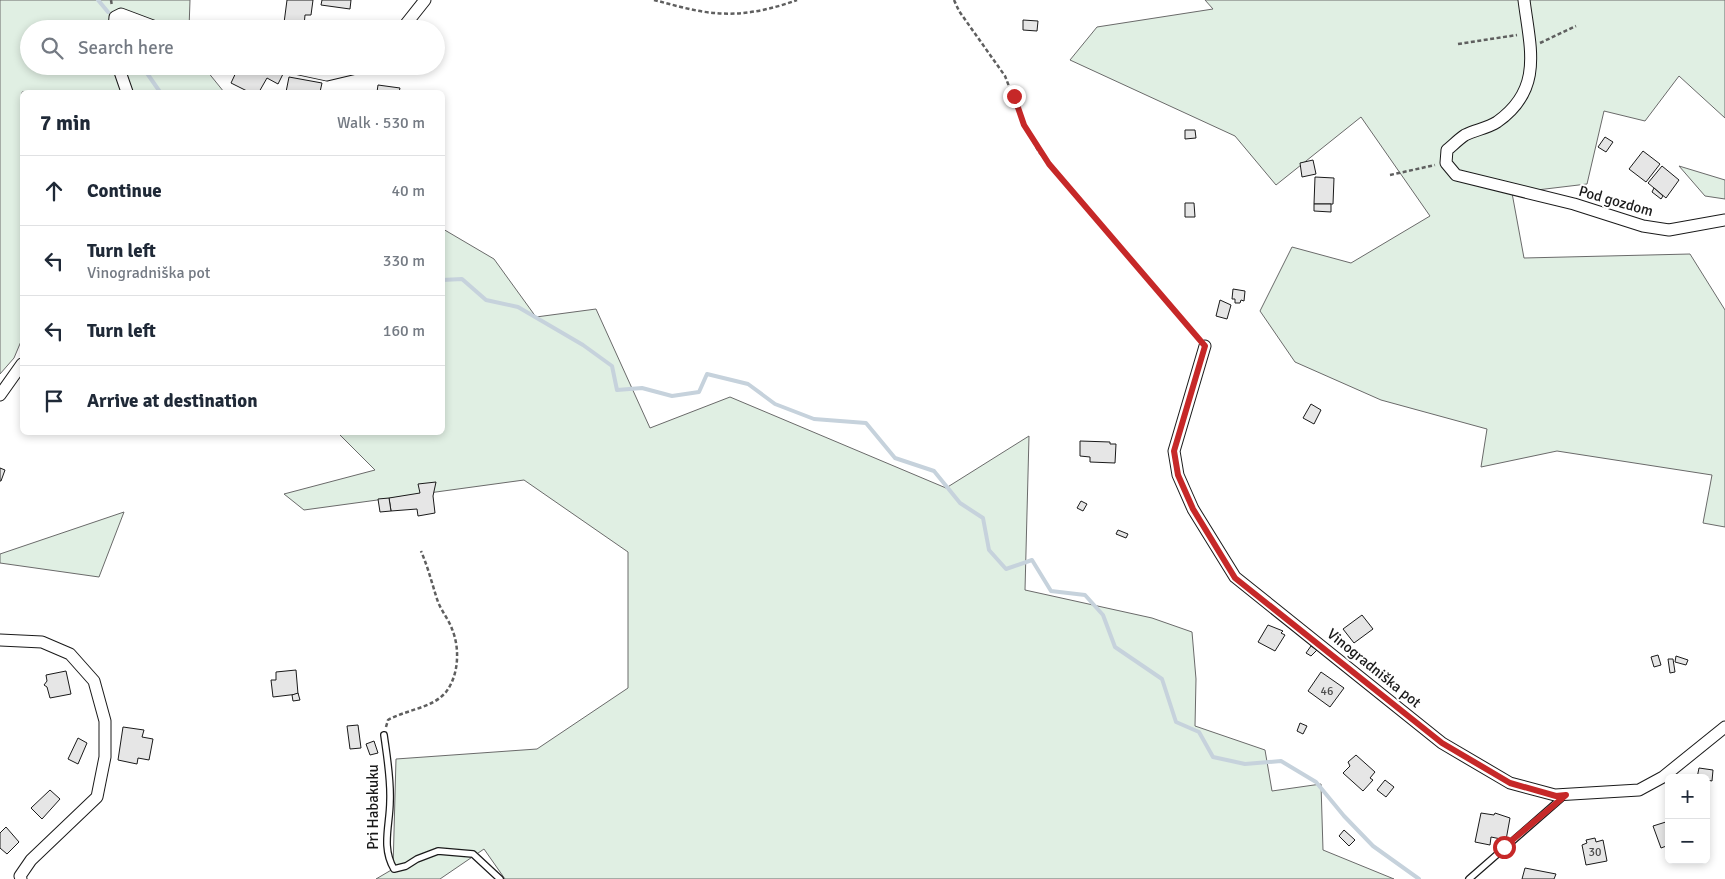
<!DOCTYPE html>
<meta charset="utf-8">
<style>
body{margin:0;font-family:Signika,sans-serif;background:#f6f6f7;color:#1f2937}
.controls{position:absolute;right:15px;bottom:15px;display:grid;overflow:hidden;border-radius:8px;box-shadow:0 2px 8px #0003}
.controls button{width:45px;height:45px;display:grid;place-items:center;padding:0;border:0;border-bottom:1px solid #e0e1e3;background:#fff;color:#1f2937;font:25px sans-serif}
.stop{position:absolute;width:15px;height:15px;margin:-11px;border:4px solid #c62828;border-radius:50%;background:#fff}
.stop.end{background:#c62828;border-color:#fff;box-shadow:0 1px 5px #0008}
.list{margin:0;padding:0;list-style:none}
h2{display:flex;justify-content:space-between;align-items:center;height:65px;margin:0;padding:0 20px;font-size:21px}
h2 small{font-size:16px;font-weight:400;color:#747a83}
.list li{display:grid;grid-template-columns:32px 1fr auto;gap:15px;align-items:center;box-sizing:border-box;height:70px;padding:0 20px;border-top:1px solid #e0e1e3}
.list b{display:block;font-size:19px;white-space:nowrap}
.list p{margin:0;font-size:16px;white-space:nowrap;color:#747a83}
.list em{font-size:16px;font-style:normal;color:#747a83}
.icon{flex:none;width:28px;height:28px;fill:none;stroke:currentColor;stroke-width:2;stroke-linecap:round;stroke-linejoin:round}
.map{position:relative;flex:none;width:1725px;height:879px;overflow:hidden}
.search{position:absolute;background:#fff;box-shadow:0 2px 8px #0003;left:20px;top:20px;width:425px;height:55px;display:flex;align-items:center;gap:12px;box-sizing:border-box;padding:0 18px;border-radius:28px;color:#747a83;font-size:19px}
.panel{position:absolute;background:#fff;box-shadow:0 2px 8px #0003;left:20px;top:90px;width:425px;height:345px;border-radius:8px}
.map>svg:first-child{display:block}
.green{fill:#e0efe3;stroke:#6a6a6a}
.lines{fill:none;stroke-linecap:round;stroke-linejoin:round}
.stream{stroke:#c6d2dc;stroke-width:4}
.building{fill:#e6e6e6;stroke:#1a1a1a}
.lane-casing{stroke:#1a1a1a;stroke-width:8}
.street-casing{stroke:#1a1a1a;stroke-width:13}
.path{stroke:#5f5f5f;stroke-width:2.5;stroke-dasharray:4 2.5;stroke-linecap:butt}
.lane{stroke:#fff;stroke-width:5.5}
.street{stroke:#fff;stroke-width:11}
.route{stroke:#c62828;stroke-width:6}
.labels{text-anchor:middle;stroke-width:4;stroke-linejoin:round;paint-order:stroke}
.number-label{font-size:12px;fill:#4d4d4d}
.street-label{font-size:15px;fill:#1a1a1a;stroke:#fff}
</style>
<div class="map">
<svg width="1725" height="879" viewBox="0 0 1725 879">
<rect width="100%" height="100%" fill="#fff"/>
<g class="green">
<polygon points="0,0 190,0 189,29 29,29 29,66 203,66 224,92 22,92 22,339 14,358 0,374"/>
<polygon points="1205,0 1725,0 1725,118 1679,76 1645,121 1604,111 1587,184 1512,193 1524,258 1690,254 1725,310 1725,527 1703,523 1712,475 1557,451 1481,467 1487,429 1381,400 1295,362 1260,311 1292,247 1351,263 1430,216 1361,117 1276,185 1235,136 1070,60 1097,27 1213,9"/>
<polygon points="1679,166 1725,180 1725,199 1705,196"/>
<polygon points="443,229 494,259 536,317 596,309 650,428 730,397 946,488 1029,436 1025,590 1152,618 1192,632 1196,679 1195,726 1265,750 1272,791 1321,784 1323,850 1394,879 505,879 484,849 440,879 376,879 393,869 396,759 537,749 628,688 628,552 524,480 304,510 284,494 375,470 338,433 442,432"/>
<polygon points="124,512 99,577 0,563 0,554"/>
</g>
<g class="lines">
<g class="stream">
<polyline points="98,0 108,12"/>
<polyline points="142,66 160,92"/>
<polyline points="442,280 462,279 486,300 518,307 583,345 612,366 617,390 642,388 672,396 699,392 707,374 748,384 775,404 814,419 866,423 895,458 934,471 960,503 983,518 989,550 1006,569 1032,560 1051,591 1085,595 1103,615 1115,647 1162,679 1176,722 1199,732 1213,757 1245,764 1281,761 1316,782 1344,816 1373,846 1419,879"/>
</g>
</g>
<g class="building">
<polygon points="287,0 313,0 311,15 305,15 304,26 284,23"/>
<polygon points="322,0 351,0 350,9 321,5"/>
<polygon points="1023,20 1038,21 1037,31 1023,30"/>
<polygon points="220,22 233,24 233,29 219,29"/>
<polygon points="239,66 272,66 284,72 278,84 267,78 259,92 249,92 231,83"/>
<polygon points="289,77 322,83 320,92 286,92"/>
<polygon points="378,85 400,88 399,92 377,92"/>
<polygon points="1185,130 1195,130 1196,138 1185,139"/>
<polygon points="1605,137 1613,142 1606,152 1598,147"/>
<polygon points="1643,151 1660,164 1646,182 1629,169"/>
<polygon points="1313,160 1316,174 1302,177 1300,163"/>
<polygon points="1662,166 1679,180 1666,198 1648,183"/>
<polygon points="1315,177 1334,178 1333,204 1314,204"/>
<polygon points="1654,188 1663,196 1661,199 1652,192"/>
<polygon points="1185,203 1194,203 1195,217 1185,217"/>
<polygon points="1314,204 1331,204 1331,212 1314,211"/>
<polygon points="1233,289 1245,291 1244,301 1241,300 1240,303 1235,303 1235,299 1232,299"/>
<polygon points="1220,300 1231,305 1227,319 1216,316"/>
<polygon points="1311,404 1321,410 1314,424 1303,418"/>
<polygon points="1080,441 1110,442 1110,444 1116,444 1115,463 1090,462 1090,457 1080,456"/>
<polygon points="0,468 5,470 1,481 0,481"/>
<polygon points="436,482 433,496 435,513 418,516 417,509 391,511 389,498 420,493 418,484"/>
<polygon points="389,498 391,511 380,512 378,499"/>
<polygon points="1081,501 1087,504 1083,511 1077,508"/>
<polygon points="1118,530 1128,534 1126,538 1116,534"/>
<polygon points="1362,615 1373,629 1354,643 1343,629"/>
<polygon points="1268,625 1283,631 1281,633 1285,635 1275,651 1258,642"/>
<polygon points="1311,646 1317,650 1311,656 1306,653"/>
<polygon points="1658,655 1661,665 1654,667 1651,657"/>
<polygon points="1676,656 1688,660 1686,665 1675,662"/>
<polygon points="1668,659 1673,659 1675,672 1670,673"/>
<polygon points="296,670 298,694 273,697 271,680 276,680 276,672"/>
<polygon points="66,671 71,694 50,698 47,687 44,685 47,681 46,675"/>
<polygon points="1321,672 1344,688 1330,707 1308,691"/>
<polygon points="298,693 300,700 293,701 292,695"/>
<polygon points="1300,723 1307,726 1303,734 1297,731"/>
<polygon points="358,725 361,748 350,749 347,726"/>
<polygon points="123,727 144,730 142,737 153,739 149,760 138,758 137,764 118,760"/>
<polygon points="78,738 87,743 78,764 68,759"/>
<polygon points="374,741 378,753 370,755 366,744"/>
<polygon points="1356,755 1375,772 1370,778 1373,780 1363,791 1343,773 1350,766 1348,762"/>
<polygon points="1699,768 1713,770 1712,781 1697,778"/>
<polygon points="1385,780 1394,787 1386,797 1377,790"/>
<polygon points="50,790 60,799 42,819 31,808"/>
<polygon points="1481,813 1494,815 1495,813 1510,818 1506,840 1491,837 1490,845 1475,842"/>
<polygon points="1669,821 1669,845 1661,848 1653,826"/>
<polygon points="6,827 19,842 7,854 0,848 0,833"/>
<polygon points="1344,830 1355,840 1349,846 1339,836"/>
<polygon points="1595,838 1596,842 1603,840 1607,861 1586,865 1582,845 1587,843 1586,840"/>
<polygon points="1525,868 1556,874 1554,879 1522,879"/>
</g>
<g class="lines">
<g class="lane-casing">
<g id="lane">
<path d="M384 735C387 757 391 779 390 801 390 825 381 847 394 869L406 866 417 859 438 851 473 854 500 879"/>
<polyline points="1469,879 1564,796"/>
</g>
</g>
<g class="street-casing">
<g id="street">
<path d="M1524 0C1530 48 1544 89 1497 122 1488 128 1475 130 1465 135 1459 139 1453 145 1447 150L1446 163 1456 175 1574 204 1643 226 1669 230 1725 220"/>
<polyline points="114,29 115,17 121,14 161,29"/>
<polyline points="402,29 425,0"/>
<polyline points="118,66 127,92"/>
<polyline points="285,66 327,75 365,66"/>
<polyline points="1205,346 1174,451 1178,475 1193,509 1235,577 1442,743 1510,783 1555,795 1639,790 1663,777 1725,727"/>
<polyline points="0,395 22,364"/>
<polyline points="0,640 42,642 70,654 94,681 105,721 105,757 97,797 31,860 20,876 21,879"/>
</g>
</g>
<g class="path">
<polyline points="111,0 112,6"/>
<path d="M654 0C674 5 696 12 716 13 742 16 773 9 797 0"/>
<polyline points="954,0 959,11 1005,76 1024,125 1039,152 1197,337"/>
<polyline points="1540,43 1576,26"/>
<polyline points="1458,44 1517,35"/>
<polyline points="1390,175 1435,165"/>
<path d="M386 727 388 720C405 710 433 708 446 692 459 675 460 648 452 629 449 620 442 612 438 602 432 584 429 570 421 551"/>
</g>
<use href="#lane" class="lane"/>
<use href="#street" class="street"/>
</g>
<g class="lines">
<polyline class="route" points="1014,96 1024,125 1049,164 1205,346 1174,451 1178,475 1193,509 1235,578 1442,743 1510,783 1556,796 1566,795 1504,847"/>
</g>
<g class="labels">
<g class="number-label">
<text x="1327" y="695">46</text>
<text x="1595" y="856">30</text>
</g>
<g class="street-label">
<text transform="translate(1616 201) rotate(16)" y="5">Pod gozdom</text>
<text transform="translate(1374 668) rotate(39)" y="5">Vinogradniška pot</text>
<text transform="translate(373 807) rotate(-90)" y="5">Pri Habakuku</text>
</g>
</g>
</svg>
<div class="controls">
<button>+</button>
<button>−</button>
</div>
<div class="stop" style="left:1504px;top:847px"></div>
<div class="stop end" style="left:1014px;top:96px"></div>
<div class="search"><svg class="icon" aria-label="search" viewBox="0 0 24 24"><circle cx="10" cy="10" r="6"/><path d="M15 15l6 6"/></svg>Search here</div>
<section class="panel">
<h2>7 min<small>Walk · 530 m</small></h2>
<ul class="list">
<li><svg class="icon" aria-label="ahead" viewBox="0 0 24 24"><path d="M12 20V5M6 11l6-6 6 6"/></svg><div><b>Continue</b></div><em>40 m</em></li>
<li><svg class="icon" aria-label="left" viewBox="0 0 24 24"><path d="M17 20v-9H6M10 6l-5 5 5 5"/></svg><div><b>Turn left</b><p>Vinogradniška pot</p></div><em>330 m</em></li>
<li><svg class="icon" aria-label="left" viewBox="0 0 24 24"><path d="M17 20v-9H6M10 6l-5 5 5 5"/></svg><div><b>Turn left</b></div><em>160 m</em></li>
<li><svg class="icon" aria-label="arrive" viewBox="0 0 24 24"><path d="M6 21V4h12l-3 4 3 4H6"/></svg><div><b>Arrive at destination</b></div></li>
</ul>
</section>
</div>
